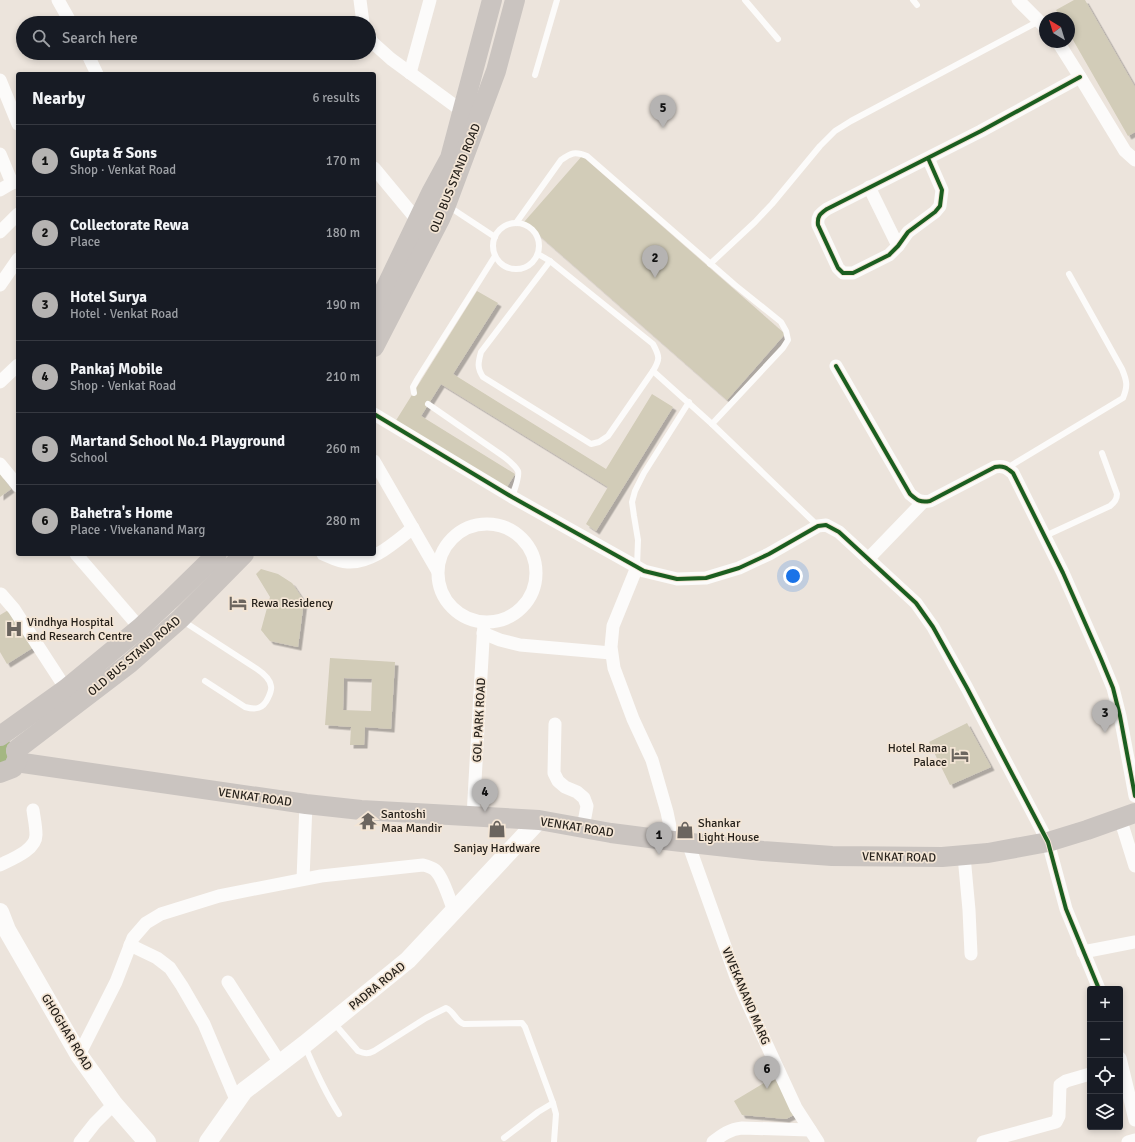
<!DOCTYPE html>
<meta charset="utf-8">
<style>
body{margin:0;font-family:Signika,sans-serif;background:#20242c;color:#f1f3f6}
.controls{position:absolute;right:12px;bottom:12px;display:grid;overflow:hidden;border-radius:4px;box-shadow:0 2px 6px #0003}
.controls button{width:36px;height:36px;display:grid;place-items:center;padding:0;border:0;border-bottom:1px solid #363941;background:#171b24;color:#f1f3f6;font:20px sans-serif}
.compass{position:absolute;left:1039px;top:12px;width:36px;height:36px;border-radius:50%;background:#171b24;box-shadow:0 2px 6px #0003;rotate:322deg}
.you{position:absolute;left:793px;top:576px;width:14px;height:14px;margin:-10px;border:3px solid #fff;border-radius:50%;background:#1a73e8;box-shadow:0 0 0 6px #1a73e833}
.badge{display:grid;place-items:center;width:26px;height:26px;border-radius:50%;background:#b5b3b2;color:#111;font-size:13px;font-weight:700}
.pin{position:absolute;translate:-50% -33px;filter:drop-shadow(0 1px 2px #0008)}
.pin::after{content:'';position:absolute;top:21px;width:14px;height:12px;background:inherit;clip-path:polygon(0 0,100% 0,50% 100%)}
.list{margin:0;padding:0;list-style:none}
h2{display:flex;justify-content:space-between;align-items:center;height:52px;margin:0;padding:0 16px;font-size:17px}
h2 small{font-size:13px;font-weight:400;color:#9ea1a6}
.list li{display:grid;grid-template-columns:26px 1fr auto;gap:12px;align-items:center;box-sizing:border-box;height:72px;padding:0 16px;border-top:1px solid #363941}
.list b{display:block;font-size:15px;white-space:nowrap}
.list p{margin:0;font-size:13px;white-space:nowrap;color:#9ea1a6}
.list em{font-size:13px;font-style:normal;color:#9ea1a6}
.icon{flex:none;width:22px;height:22px;fill:none;stroke:currentColor;stroke-width:2;stroke-linecap:round;stroke-linejoin:round}
.map{position:relative;flex:none;width:1135px;height:1142px;overflow:hidden}
.search{position:absolute;background:#171b24;box-shadow:0 2px 6px #0003;left:16px;top:16px;width:360px;height:44px;display:flex;align-items:center;gap:10px;box-sizing:border-box;padding:0 14px;border-radius:22px;color:#9ea1a6;font-size:15px}
.panel{position:absolute;background:#171b24;box-shadow:0 2px 6px #0003;left:16px;top:72px;width:360px;height:484px;border-radius:4px}
.map>svg:first-child{display:block}
.water{fill:#a4b782}
.building{fill:#d2ccb8;fill-rule:evenodd;filter:url(#shadow)}
.lines{fill:none;stroke-linecap:round;stroke-linejoin:round}
.lane{stroke:#fcfbfa;stroke-width:6}
.street{stroke:#fcfbfa;stroke-width:13}
.secondary{stroke:#fcfbfa;stroke-width:18}
.primary{stroke:#cac4c0;stroke-width:20}
.cycleway-casing{stroke:#f3e5d5;stroke-width:6}
.cycleway{stroke:#1b5e20;stroke-width:4}
.labels{text-anchor:middle;stroke-width:3.5;stroke-linejoin:round;paint-order:stroke}
.street-label{font-size:12px;fill:#26211b;stroke:#f3e5d5}
.poi-label{font-size:12px;fill:#26211b;stroke:#f3e5d5;text-anchor:start}
</style>
<div class="map">
<svg width="1135" height="1142" viewBox="0 0 1135 1142">
<defs>
<filter id="shadow"><feDropShadow dx="3.5" dy="3.5" stdDeviation="0" flood-color="#0004"/></filter>
</defs>
<rect width="100%" height="100%" fill="#ece4dc"/>
<polygon class="water" points="0,738 4,738 15,745 0,773"/>
<g class="building">
<polygon points="1074,0 1085,0 1135,87 1135,132 1128,136 1069,33 1069,18 1061,18 1056,10"/>
<polygon points="582,156 785,334 727,400 524,222"/>
<polygon points="477,291 498,303 453,374 606,469 652,394 673,407 596,531 586,524 608,487 441,384 421,416 515,474 505,490 395,422"/>
<polygon points="0,474 11,489 0,497"/>
<polygon points="261,569 278,574 292,583 304,601 298,647 270,641 261,630 270,597 256,574"/>
<polygon points="10,609 34,647 7,664 0,652 0,615"/>
<path d="M330 658 395 662 391 729 365 727 364 745H350L351 727 325 725ZM344 678 372 679 371 711 343 710Z"/>
<polygon points="967,723 991,767 950,785 929,742"/>
<polygon points="774,1077 794,1115 786,1119 742,1115 734,1101"/>
</g>
<g class="lines">
<g class="lane">
<polyline points="745,0 778,39"/>
<polyline points="913,0 917,5"/>
<polyline points="535,75 557,0"/>
<polyline points="448,206 495,237"/>
<path d="M516 223 561 160C571 153 575 151 587 156L735 285 781 322 786 331 788 340 783 348 712 424"/>
<circle cx="516" cy="246" r="23"/>
<path d="M538 254 550 261 653 344C660 357 660 359 653 371L712 424 818 526"/>
<path d="M550 261 481 352C478 363 477 368 483 377L591 444 599 442 608 436 653 371"/>
<polyline points="710,264 755,222 772,204 820,146 835,131 851,121 1039,21"/>
<polyline points="414,393 413,387 418,378 495,256"/>
<path d="M428 404 503 456C508 460 515 465 518 471 520 476 514 491 512 497"/>
<path d="M1007 468 1123 398C1128 386 1127 381 1122 369L1069 274"/>
<path d="M1045 536 1110 506C1114 503 1117 500 1117 494L1102 453"/>
<polyline points="637,567 638,540 634,516 632,502 635,491 644,473 689,402"/>
<path d="M183 621 257 669C263 673 270 679 271 686 272 690 270 694 268 698 263 709 256 710 245 707L205 681"/>
<path d="M334 1023 358 1051C365 1054 368 1054 374 1051L426 1018 446 1008C454 1011 456 1022 464 1024L522 1023 525 1027 553 1103 556 1114 554 1142"/>
<path d="M305 1046C315 1070 325 1092 339 1114"/>
<polyline points="504,1138 538,1112 553,1103"/>
</g>
<g class="street">
<polyline points="58,0 71,23"/>
<polyline points="360,0 363,23"/>
<polyline points="1018,0 1045,27"/>
<polyline points="369,35 372,42 391,59 462,111"/>
<polyline points="1058,42 1080,77 1125,151 1135,160"/>
<polyline points="87,53 97,74"/>
<polyline points="410,73 430,0"/>
<polyline points="0,80 18,124"/>
<polyline points="0,154 12,183"/>
<path d="M928 158 942 190 940 206 935 212 908 232 898 246 889 255 853 273H843L838 268 818 225C817 216 820 214 827 209L981 131 1080 77"/>
<polyline points="374,168 418,221"/>
<polyline points="869,187 898,246"/>
<polyline points="0,190 12,183 18,181"/>
<polyline points="0,232 18,214"/>
<polyline points="0,285 18,259"/>
<path d="M836 366 910 494C917 500 920 503 930 501L995 467C1003 465 1007 468 1013 473L1063 573 1101 659 1113 688 1120 716 1135 796"/>
<polyline points="0,382 18,365"/>
<polyline points="374,414 512,497 637,567 644,571 677,579 706,578 739,568 769,554 818,526 826,525 839,532 916,603 933,627 967,688 1048,842 1066,909 1099,989"/>
<polyline points="374,461 437,570"/>
<polyline points="0,464 18,486"/>
<circle cx="487" cy="573" r="49"/>
<polyline points="76,554 140,628"/>
<path d="M323 554C330 557 339 562 347 562 372 564 395 542 413 528"/>
<polyline points="868,559 923,502"/>
<polyline points="637,567 613,626 611,647 614,668 633,719 652,760 667,812 673,841"/>
<polyline points="1,594 14,609 66,689"/>
<polyline points="483,633 500,640 520,645 611,653"/>
<polyline points="555,724 554,773 558,781 565,787 577,792 584,798 587,806 583,828"/>
<polyline points="473,816 484,623"/>
<polyline points="1120,818 1135,866"/>
<polyline points="688,843 736,977 747,1002 796,1108 818,1142"/>
<polyline points="964,856 969,910 971,954"/>
<path d="M0 865C12 859 36 850 36 835 36 826 34 818 33 810"/>
<polyline points="303,879 306,804"/>
<polyline points="130,945 157,958 170,968 182,986 204,1024 237,1102"/>
<polyline points="1083,952 1135,942"/>
<polyline points="228,982 280,1063"/>
<path d="M79 1055 116 982 133 938 146 923 161 914 219 896 321 876 423 865C427 866 431 867 435 870 443 877 450 901 454 911"/>
<polyline points="1120,1058 1135,1120"/>
<polyline points="80,1142 95,1123 114,1104"/>
<path d="M713 1142C722 1135 730 1129 742 1128L810 1130"/>
<polyline points="983,1142 1056,1122 1059,1116 1060,1085 1066,1081 1090,1074"/>
<polyline points="1128,1142 1135,1140"/>
</g>
<g class="secondary">
<polyline points="0,912 7,930 79,1055 114,1104 147,1142"/>
<polyline points="208,1142 244,1091 305,1044 408,960 539,820"/>
</g>
<g class="primary">
<polyline points="374,312 431,193 450,158 492,0"/>
<polyline points="374,347 440,219 446,205 496,71 515,0"/>
<polyline points="0,736 66,689 140,628 171,599 217,554"/>
<polyline points="16,750 130,663 180,619 244,554"/>
<polyline points="16,762 306,804 361,810 539,820 611,833 673,841 763,851 832,856 942,857 988,853 1048,842 1087,830 1135,813"/>
<polyline points="0,773 13,768 18,758 16,751"/>
</g>
<g class="cycleway-casing">
<g id="cycleway">
<path d="M928 158 942 190 940 206 935 212 908 232 898 246 889 255 853 273H843L838 268 818 225C817 216 820 214 827 209L981 131 1080 77"/>
<path d="M836 366 910 494C917 500 920 503 930 501L995 467C1003 465 1007 468 1013 473L1063 573 1101 659 1113 688 1120 716 1135 796"/>
<polyline points="374,414 512,497 637,567 644,571 677,579 706,578 739,568 769,554 818,526 826,525 839,532 916,603 933,627 967,688 1048,842 1066,909 1099,989"/>
</g>
</g>
<use href="#cycleway" class="cycleway"/>
</g>
<defs>
<g id="hotel-bare" transform="scale(1.38)"><path d="M-6-4.5h1.5V1H6V5H4.5V3h-9V5H-6ZM-4 0a1.8 1.8 0 1 1 3.6 0ZM.5 0V-2.5h3Q6-2.5 6 0Z" fill="#6b655f" stroke="#f3e5d5" stroke-width="2.5" paint-order="stroke"/></g>
<g id="hospital-bare" transform="scale(1.38)"><path d="M-5-5h3v3.5h4V-5h3V5h-3V1.5h-4V5h-3Z" fill="#6b655f" stroke="#f3e5d5" stroke-width="2.5" paint-order="stroke"/></g>
<g id="temple-bare" transform="scale(1.38)"><path d="M0-6L5-2H3V0L6.5 2.5H4V6H1.5V3h-3V6H-4V2.5H-6.5L-3 0V-2H-5Z" fill="#6b655f" stroke="#f3e5d5" stroke-width="2.5" paint-order="stroke"/></g>
<g id="shop-bare" transform="scale(1.38)"><path d="M-5-2.5h2.3a2.7 3.5 0 0 1 5.4 0H5L5.5 6h-11ZM-1.5-2.5h3a1.5 2.3 0 0 0-3 0Z" fill="#6b655f" stroke="#f3e5d5" stroke-width="2.5" paint-order="stroke"/></g>
</defs>
<g fill-rule="evenodd">
<use href="#hotel-bare" x="238" y="603"/>
<use href="#hospital-bare" x="14" y="629"/>
<use href="#hotel-bare" x="960" y="755"/>
<use href="#temple-bare" x="368" y="821"/>
<use href="#shop-bare" x="497" y="829"/>
<use href="#shop-bare" x="685" y="830"/>
</g>
<g class="labels">
<g class="street-label">
<text transform="translate(455 178) rotate(-68)" y="4">OLD BUS STAND ROAD</text>
<text transform="translate(134 656) rotate(-40)" y="4">OLD BUS STAND ROAD</text>
<text transform="translate(479 720) rotate(-87)" y="4">GOL PARK ROAD</text>
<text transform="translate(255 797) rotate(8)" y="4">VENKAT ROAD</text>
<text transform="translate(577 827) rotate(9)" y="4">VENKAT ROAD</text>
<text transform="translate(899 857) rotate(1)" y="4">VENKAT ROAD</text>
<text transform="translate(377 986) rotate(-39)" y="4">PADRA ROAD</text>
<text transform="translate(746 996) rotate(67)" y="4">VIVEKANAND MARG</text>
<text transform="translate(67 1032) rotate(59)" y="4">GHOGHAR ROAD</text>
</g>
<g class="poi-label">
<text x="251" y="607">Rewa Residency</text>
<text x="27" y="626">Vindhya Hospital<tspan x="27" dy="14">and Research Centre</tspan></text>
<text x="947" y="752" text-anchor="end">Hotel Rama<tspan x="947" dy="14">Palace</tspan></text>
<text x="381" y="818">Santoshi<tspan x="381" dy="14">Maa Mandir</tspan></text>
<text x="698" y="827">Shankar<tspan x="698" dy="14">Light House</tspan></text>
<text x="497" y="852" text-anchor="middle">Sanjay Hardware</text>
</g>
</g>
</svg>
<div class="controls">
<button>+</button>
<button>−</button>
<button><svg class="icon" aria-label="locate" viewBox="0 0 24 24"><circle cx="12" cy="12" r="6"/><path d="M12 2v4M12 18v4M2 12h4M18 12h4"/></svg></button>
<button><svg class="icon" aria-label="layers" viewBox="0 0 24 24"><path d="M12 4l9 5-9 5-9-5zM3 14l9 5 9-5"/></svg></button>
</div>
<svg class="compass" viewBox="-18 -18 36 36"><path d="M0-13l5 13h-10z" fill="#e53935"/><path d="M0 13l5-13h-10z" fill="#9ea1a6"/></svg>
<div class="you"></div>
<div class="pin badge" style="left:659px;top:855px">1</div>
<div class="pin badge" style="left:655px;top:278px">2</div>
<div class="pin badge" style="left:1105px;top:733px">3</div>
<div class="pin badge" style="left:485px;top:812px">4</div>
<div class="pin badge" style="left:663px;top:128px">5</div>
<div class="pin badge" style="left:767px;top:1089px">6</div>
<div class="search"><svg class="icon" aria-label="search" viewBox="0 0 24 24"><circle cx="10" cy="10" r="6"/><path d="M15 15l6 6"/></svg>Search here</div>
<section class="panel">
<h2>Nearby<small>6 results</small></h2>
<ul class="list">
<li><span class="badge">1</span><div><b>Gupta &amp; Sons</b><p>Shop · Venkat Road</p></div><em>170 m</em></li>
<li><span class="badge">2</span><div><b>Collectorate Rewa</b><p>Place</p></div><em>180 m</em></li>
<li><span class="badge">3</span><div><b>Hotel Surya</b><p>Hotel · Venkat Road</p></div><em>190 m</em></li>
<li><span class="badge">4</span><div><b>Pankaj Mobile</b><p>Shop · Venkat Road</p></div><em>210 m</em></li>
<li><span class="badge">5</span><div><b>Martand School No.1 Playground</b><p>School</p></div><em>260 m</em></li>
<li><span class="badge">6</span><div><b>Bahetra's Home</b><p>Place · Vivekanand Marg</p></div><em>280 m</em></li>
</ul>
</section>
</div>
